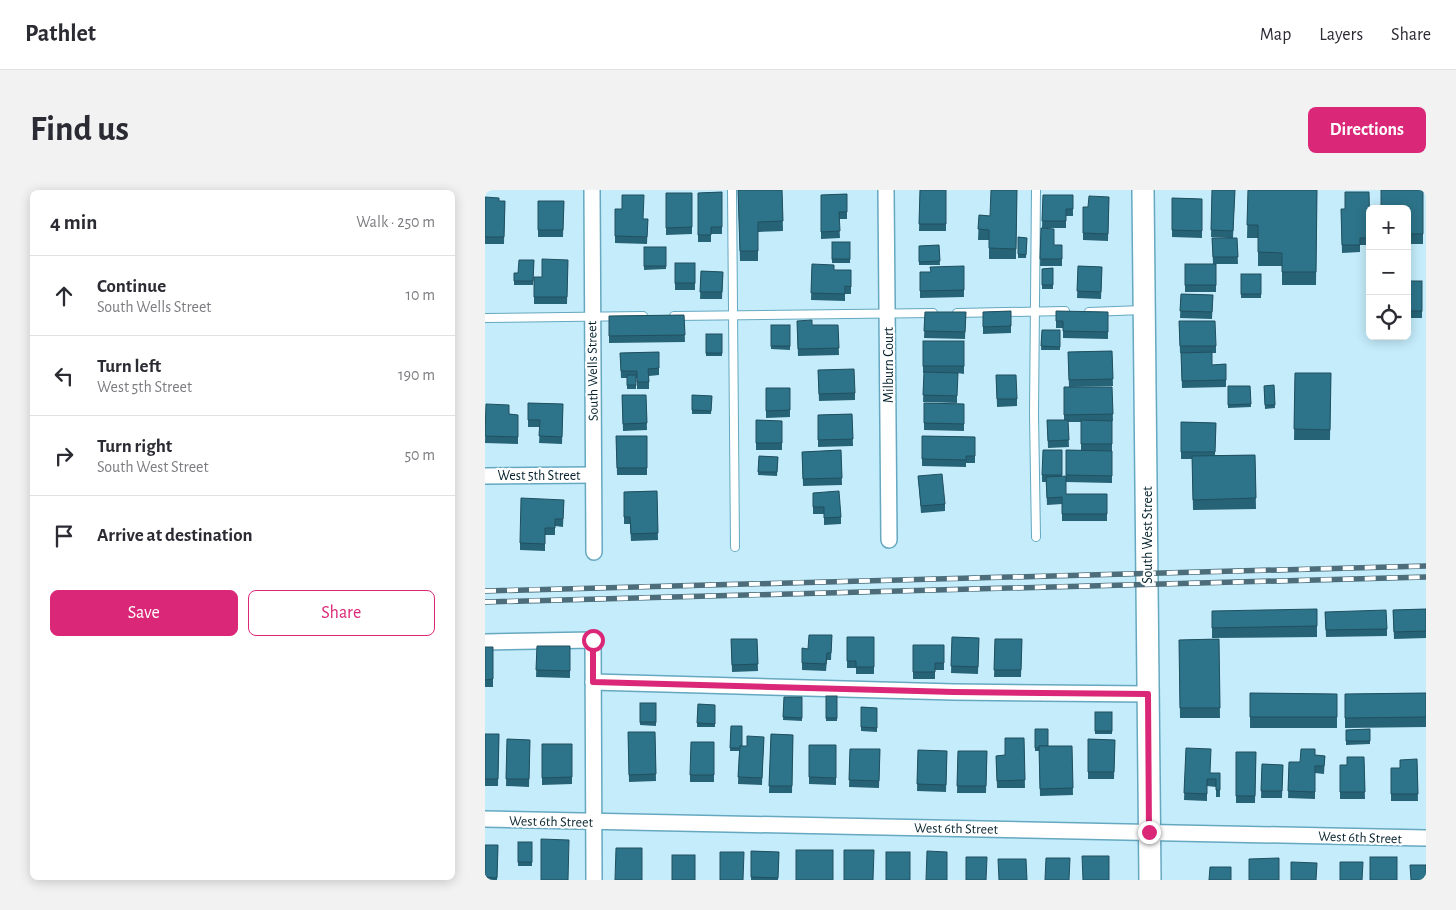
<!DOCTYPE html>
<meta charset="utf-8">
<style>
body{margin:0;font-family:"Alegreya Sans",sans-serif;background:#f2f2f3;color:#2b2b33}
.controls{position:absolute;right:15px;top:15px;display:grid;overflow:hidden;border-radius:8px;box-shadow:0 2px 12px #0003}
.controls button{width:45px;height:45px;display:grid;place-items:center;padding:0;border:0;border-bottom:1px solid #e1e1e2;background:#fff;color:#2b2b33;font:25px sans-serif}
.stop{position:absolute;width:15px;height:15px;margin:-11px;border:4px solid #db2777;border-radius:50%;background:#fff}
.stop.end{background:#db2777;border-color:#fff;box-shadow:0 1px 5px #0008}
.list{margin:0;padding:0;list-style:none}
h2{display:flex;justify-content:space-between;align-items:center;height:65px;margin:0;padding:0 20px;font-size:21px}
h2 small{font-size:16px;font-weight:400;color:#7c7c81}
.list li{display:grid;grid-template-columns:32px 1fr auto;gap:15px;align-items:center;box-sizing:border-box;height:80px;padding:0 20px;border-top:1px solid #e1e1e2}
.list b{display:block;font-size:19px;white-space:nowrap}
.list p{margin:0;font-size:16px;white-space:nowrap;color:#7c7c81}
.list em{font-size:16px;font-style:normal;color:#7c7c81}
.actions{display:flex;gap:10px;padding:15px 20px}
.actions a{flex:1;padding:11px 0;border:1px solid #db2777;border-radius:8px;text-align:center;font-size:18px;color:#db2777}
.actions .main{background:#db2777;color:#fff}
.icon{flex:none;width:28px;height:28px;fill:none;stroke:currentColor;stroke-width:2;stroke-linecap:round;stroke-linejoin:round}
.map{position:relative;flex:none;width:941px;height:690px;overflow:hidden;border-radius:8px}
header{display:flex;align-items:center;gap:30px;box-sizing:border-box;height:70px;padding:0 25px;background:#fff;border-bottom:1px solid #e1e1e2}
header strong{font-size:24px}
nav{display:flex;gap:28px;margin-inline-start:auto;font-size:18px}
.intro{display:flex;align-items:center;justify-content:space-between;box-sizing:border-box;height:120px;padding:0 30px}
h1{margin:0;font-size:35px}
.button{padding:12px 22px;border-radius:8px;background:#db2777;color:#fff;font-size:18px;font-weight:700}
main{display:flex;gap:30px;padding:0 30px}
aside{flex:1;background:#fff;border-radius:8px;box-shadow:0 2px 12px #0003}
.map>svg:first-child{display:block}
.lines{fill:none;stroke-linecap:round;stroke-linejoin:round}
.lane-casing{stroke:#65a8c0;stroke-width:10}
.street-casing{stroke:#65a8c0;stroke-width:18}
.secondary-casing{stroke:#65a8c0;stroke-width:24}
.lane{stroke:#fff;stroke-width:8}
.street{stroke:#fff;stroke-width:15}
.secondary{stroke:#fff;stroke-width:21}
.rail-casing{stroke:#4c6d79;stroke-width:5.5}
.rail{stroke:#fff;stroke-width:4;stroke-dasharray:11;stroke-linecap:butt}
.wall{fill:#276376}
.building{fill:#2d7389;stroke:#205060}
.route{stroke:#db2777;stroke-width:6}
.labels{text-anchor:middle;stroke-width:4.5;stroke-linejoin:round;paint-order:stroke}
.street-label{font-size:14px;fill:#05222c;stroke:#fff}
</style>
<header>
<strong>Pathlet</strong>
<nav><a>Map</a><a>Layers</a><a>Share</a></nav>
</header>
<div class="intro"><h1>Find us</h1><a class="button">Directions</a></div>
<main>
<aside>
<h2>4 min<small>Walk · 250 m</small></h2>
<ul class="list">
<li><svg class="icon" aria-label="ahead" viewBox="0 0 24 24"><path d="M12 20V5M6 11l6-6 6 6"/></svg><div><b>Continue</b><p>South Wells Street</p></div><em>10 m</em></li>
<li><svg class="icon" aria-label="left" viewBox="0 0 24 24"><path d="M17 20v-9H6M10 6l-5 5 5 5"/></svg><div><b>Turn left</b><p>West 5th Street</p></div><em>190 m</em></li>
<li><svg class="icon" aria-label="right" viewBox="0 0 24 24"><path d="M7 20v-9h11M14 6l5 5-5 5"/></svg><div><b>Turn right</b><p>South West Street</p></div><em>50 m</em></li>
<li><svg class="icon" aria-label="arrive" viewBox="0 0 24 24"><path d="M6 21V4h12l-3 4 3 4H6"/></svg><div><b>Arrive at destination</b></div></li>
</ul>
<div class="actions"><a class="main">Save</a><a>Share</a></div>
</aside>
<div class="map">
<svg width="941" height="690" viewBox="0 0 941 690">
<rect width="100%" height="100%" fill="#c4ecfb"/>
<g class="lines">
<g class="lane-casing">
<g id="lane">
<polyline points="247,0 250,357"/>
<polyline points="551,0 549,224 551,347"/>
<polyline points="604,122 658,120"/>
<polyline points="472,123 580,121"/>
<polyline points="189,126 448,123"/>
<polyline points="0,128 158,126"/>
</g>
</g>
<g class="street-casing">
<g id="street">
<polyline points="107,0 109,362"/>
<polyline points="401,0 404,350"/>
<polyline points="0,286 108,285"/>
<polyline points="0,452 108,450 109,690"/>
<polyline points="108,492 469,502 663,504"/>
<polyline points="0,629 941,648"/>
</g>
</g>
<g class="secondary-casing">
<polyline id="secondary" points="658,0 665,690"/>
</g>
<use href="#lane" class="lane"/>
<use href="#street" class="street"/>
<use href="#secondary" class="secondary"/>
<g class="rail-casing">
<g id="rail">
<polyline points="0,401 941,376"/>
<polyline points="0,412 941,387"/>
</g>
</g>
<use href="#rail" class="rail"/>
</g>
<g class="wall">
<polygon points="253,0 297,0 298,41 273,42 273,71 255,71"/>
<polygon points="435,0 461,0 461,41 434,41"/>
<polygon points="532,0 531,69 504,69 504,50 493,50 494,25 505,26"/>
<polygon points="727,0 750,0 748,48 752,48 753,74 731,74 731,102 700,102 700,74 728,74 727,48 744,48 726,47"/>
<polygon points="763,0 832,0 831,95 797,95 797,76 773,76 773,48 762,48"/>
<polygon points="938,0 938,54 922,54 922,19"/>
<polygon points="237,2 237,44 226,44 226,52 213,52 213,3"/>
<polygon points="884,2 885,55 875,55 875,62 857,63 856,19 860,19"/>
<polygon points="181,3 207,3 207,44 181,45"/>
<polygon points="362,4 362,29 354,29 355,48 336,49 336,5"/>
<polygon points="558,5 588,5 588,26 581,26 581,38 557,38"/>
<polygon points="0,7 14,11 20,11 19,54 0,54"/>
<polygon points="624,7 623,51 598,50 598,17 603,17"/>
<polygon points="687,8 717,9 717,48 687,47"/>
<polygon points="53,11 79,11 78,47 53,47"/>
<polygon points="130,19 159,29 163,29 162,54 130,53"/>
<polygon points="556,38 569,55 577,55 577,76 555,76"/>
<polygon points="533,47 542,48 541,68 533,68"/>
<rect x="347" y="52" width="18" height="21"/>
<polygon points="454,55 455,75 434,75 434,56"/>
<polygon points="159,57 181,57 181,79 159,80"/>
<polygon points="49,70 48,95 29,95 29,83 33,83"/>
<polygon points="83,70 82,114 49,114 49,87 57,87"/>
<rect x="190" y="73" width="20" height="27"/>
<polygon points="327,74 349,80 366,80 366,104 360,104 360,111 326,110"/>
<polygon points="479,76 479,107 435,108 435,82 445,82"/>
<polygon points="593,76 617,77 616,109 592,108"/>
<polygon points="568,78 568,99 557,99 557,79"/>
<polygon points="216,81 238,82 237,109 215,109"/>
<rect x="756" y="84" width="20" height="24"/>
<rect x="922" y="91" width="15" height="37"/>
<polygon points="696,104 728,105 727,129 695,128"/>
<polygon points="526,121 526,143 498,144 498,122"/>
<polygon points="571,121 623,122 623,149 578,148 578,138 571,138"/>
<polygon points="440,122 481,122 480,149 439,148"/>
<polygon points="199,125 200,152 124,153 124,126"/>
<polygon points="312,131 327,135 353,135 354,165 313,166"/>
<polygon points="694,131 731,156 731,163 727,163 727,175 741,174 741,197 697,198 696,163 695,163"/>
<polygon points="286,135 305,135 305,160 286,159"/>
<polygon points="557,140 575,140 575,160 556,160"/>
<rect x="221" y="144" width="16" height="22"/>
<polygon points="479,151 479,184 472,183 472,213 438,212 439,183 438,183 438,176"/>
<polygon points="627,161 628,196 584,197 583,162"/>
<polygon points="174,162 174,185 164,186 164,199 152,199 152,188 151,188 151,199 142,199 142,188 136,188 135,163"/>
<polygon points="333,180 370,203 370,210 334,211"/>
<polygon points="810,183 846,183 845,250 809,250"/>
<polygon points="511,185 532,209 532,216 512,217"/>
<polygon points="789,195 790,218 780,219 779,196"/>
<polygon points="743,196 765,196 766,217 743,218"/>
<polygon points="579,197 627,197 628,231 627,231 627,293 581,292 581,260 596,260 596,232 583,232 584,257 563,258 562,230 579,230"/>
<polygon points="281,198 305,198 305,227 281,228"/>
<polygon points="137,205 161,205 162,240 138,241"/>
<polygon points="207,205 227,206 226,224 207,224"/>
<polygon points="43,213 78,214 77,254 54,253 55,237 43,237"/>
<polygon points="439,213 479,214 479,241 439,240"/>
<polygon points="1,214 24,224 33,225 33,254 0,253"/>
<polygon points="367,224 368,256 333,257 333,225"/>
<polygon points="271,230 297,231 297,260 271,260"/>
<polygon points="696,232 731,233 730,265 770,265 771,319 708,320 707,269 696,269"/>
<polygon points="131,246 162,278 162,285 132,285"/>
<polygon points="437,246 490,247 490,273 481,273 481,277 437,276"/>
<polygon points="356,260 357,295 318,296 317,262"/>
<polygon points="577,260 577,286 581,304 622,304 622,331 577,331 577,314 562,315 561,292 557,292 557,285"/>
<polygon points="274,266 293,267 292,286 273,285"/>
<polygon points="433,286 460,314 460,321 436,323"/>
<polygon points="172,301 173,350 146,351 145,334 139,334 139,302"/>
<polygon points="328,303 356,327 356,334 339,335 339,324 328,324"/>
<polygon points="79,310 78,337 70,336 70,345 60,345 60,361 35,360 35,353"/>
<polygon points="941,419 941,448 909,449 908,420"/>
<polygon points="727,421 832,436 832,447 727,448"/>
<polygon points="840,422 902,439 902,446 841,447"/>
<polygon points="347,445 346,470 342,470 341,481 317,480 317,458 323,459"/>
<polygon points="362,447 389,447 389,484 371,484 371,478 362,478"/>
<polygon points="467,447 494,448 493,484 466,483"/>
<polygon points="246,449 272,449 273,481 247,482"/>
<polygon points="510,449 537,449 536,487 509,487"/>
<polygon points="734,449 735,528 695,528 694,450"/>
<polygon points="428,455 459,455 459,480 450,480 450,489 428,489"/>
<polygon points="52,456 85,456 85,488 51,487"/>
<rect x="0" y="457" width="8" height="40"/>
<polygon points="765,503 852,504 852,538 765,538"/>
<polygon points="941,503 941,537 860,538 860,504"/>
<rect x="341" y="506" width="11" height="25"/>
<polygon points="299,507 317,507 317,531 298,530"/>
<polygon points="155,513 171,513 171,536 155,535"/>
<polygon points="213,514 230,515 230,537 212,537"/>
<polygon points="376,517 392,518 392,542 376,541"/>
<rect x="610" y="522" width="17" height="22"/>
<polygon points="246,536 257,556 262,556 279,547 277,595 253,594 254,561 245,561"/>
<polygon points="550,539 563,556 587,556 588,605 555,606 554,561 550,561"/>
<polygon points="885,539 885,554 861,555 861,540"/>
<polygon points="143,542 170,542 171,591 144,592"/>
<polygon points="0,544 14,544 13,596 0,596"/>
<polygon points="286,544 308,545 307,603 284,603"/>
<polygon points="539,548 540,598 512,598 511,566 520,565"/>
<polygon points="22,549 45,550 44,597 21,596"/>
<polygon points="603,549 630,550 629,589 603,589"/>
<polygon points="229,552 229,592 205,592 205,585"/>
<polygon points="57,554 87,554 87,594 57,595"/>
<polygon points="351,555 351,595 324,594 324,587"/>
<polygon points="701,558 725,583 735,583 735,607 731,607 731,597 722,596 722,611 699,610"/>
<polygon points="365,559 395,559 394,598 364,597"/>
<polygon points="433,560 462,561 461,602 432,601"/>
<polygon points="473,561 502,561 501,603 472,603"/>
<polygon points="751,562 771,562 770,613 751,613"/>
<polygon points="830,565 840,566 839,584 830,583 830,609 803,608 804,572 815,572"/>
<polygon points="879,567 880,609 855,609 855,575 862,575"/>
<polygon points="932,569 933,611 906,611 906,578 915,578"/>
<polygon points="777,574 798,575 797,608 776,608"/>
<rect x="33" y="652" width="14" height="24"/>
<polygon points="0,655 13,655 12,690 0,690"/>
<polygon points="266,661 294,662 293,690 266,690"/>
</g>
<g class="building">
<polygon points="253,0 297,0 298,31 273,32 273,61 255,61"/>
<polygon points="435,0 461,0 461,34 434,34"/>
<polygon points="506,0 532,0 531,59 504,58 504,40 493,39 494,25 505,26"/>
<polygon points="727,0 750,0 748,41 726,40"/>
<polygon points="763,0 832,0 831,82 797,82 797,63 773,62 773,35 762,35"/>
<polygon points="896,0 938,0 938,44 922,44 922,19 896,19"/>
<polygon points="237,2 237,37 226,37 226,45 213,45 213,3"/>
<polygon points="860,2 884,2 885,48 875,48 875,55 857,55 856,19 860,19"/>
<polygon points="181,3 207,3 207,37 181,38"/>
<polygon points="362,4 362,22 354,22 355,41 336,42 336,5"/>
<polygon points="137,5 159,5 158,29 163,29 162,47 130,46 130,19 137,19"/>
<polygon points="558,5 588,5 588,19 581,19 581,31 557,31"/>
<polygon points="604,6 624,7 623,44 598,43 598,17 603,17"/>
<polygon points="0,7 14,8 14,11 20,11 19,47 0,47"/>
<polygon points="687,8 717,9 717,41 687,40"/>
<polygon points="53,11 79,11 78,40 53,40"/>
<polygon points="556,38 569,39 569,55 577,55 577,69 555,69"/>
<polygon points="533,47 542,48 541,65 533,64"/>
<polygon points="727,48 752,48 753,67 728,67"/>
<rect x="347" y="52" width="18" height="17"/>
<polygon points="454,55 455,71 434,72 434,56"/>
<rect x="159" y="57" width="22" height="19"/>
<polygon points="57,69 83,70 82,107 49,107 49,87 57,87"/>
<polygon points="34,70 49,70 48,91 29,91 29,83 33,83"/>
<rect x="190" y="73" width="20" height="20"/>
<polygon points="327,74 349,75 349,80 366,80 366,97 360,96 360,104 326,103"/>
<rect x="700" y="74" width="31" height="21"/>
<polygon points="479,76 479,100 435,101 435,82 446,82 445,77"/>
<polygon points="593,76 617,77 616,102 592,101"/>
<polygon points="568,78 568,95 557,95 557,79"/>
<polygon points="216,81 238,82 237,102 215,102"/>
<rect x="756" y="84" width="20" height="20"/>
<rect x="922" y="91" width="15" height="30"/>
<polygon points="696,104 728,105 727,122 695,121"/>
<polygon points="526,121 526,136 498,137 498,122"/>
<polygon points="571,121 623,122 623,142 578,141 578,131 571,131"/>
<polygon points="440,122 481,122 480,142 439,141"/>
<polygon points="199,125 200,145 124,146 124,126"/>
<polygon points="327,130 327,135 353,135 354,158 313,159 312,131"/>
<polygon points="694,131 730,131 731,156 695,156"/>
<rect x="286" y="135" width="19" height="21"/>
<polygon points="557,140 575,140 575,157 556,156"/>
<rect x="221" y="144" width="16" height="19"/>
<rect x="438" y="151" width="41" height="25"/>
<polygon points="627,161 628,189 584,190 583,162"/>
<polygon points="174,162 174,178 163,179 164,192 152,192 152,181 136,181 135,163"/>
<polygon points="727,162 727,175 741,174 741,190 697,191 696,163"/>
<polygon points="369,179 370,203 334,204 333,180"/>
<polygon points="439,182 473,183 472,206 438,205"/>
<polygon points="810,183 846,183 845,240 809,239"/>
<rect x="142" y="185" width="9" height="10"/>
<polygon points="511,185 531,185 532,209 512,209"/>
<polygon points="789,195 790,215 780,215 779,196"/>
<polygon points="743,196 765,196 766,214 743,215"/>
<polygon points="579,197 627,197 628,224 579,225"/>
<polygon points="281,198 305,198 305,220 281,221"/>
<polygon points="137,205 161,205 162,233 138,234"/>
<polygon points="207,205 227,206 226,221 207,220"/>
<polygon points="43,213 78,214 77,247 54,246 55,230 43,230"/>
<polygon points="439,213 479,214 479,234 439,233"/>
<polygon points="1,214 24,215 24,224 33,225 33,247 0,246"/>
<polygon points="367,224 368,249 333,250 333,225"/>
<polygon points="271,230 297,231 297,253 271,253"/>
<polygon points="562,230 583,230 584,250 563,251"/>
<polygon points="596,230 627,231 627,254 596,254"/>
<polygon points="696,232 731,233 730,262 696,262"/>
<polygon points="131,246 162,246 162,278 132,278"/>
<polygon points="437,246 490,247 490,266 481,266 481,270 437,269"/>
<polygon points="356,260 357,288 318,289 317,262"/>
<polygon points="558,260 577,260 577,285 557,285"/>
<polygon points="581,260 627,261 627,286 581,285"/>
<polygon points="770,265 771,308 708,310 707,266"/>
<polygon points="274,266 293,267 292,282 273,282"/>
<polygon points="457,284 460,314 436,316 433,286"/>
<polygon points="581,286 581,304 622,304 622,324 577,324 577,307 562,308 561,287"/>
<polygon points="172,301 173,343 146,344 145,327 139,327 139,302"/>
<polygon points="354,301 356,327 339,328 339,317 328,317 328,303"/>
<polygon points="36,308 79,310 78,329 70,329 70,338 60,338 60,354 35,353"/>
<polygon points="832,419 832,436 727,438 727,421"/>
<polygon points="941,419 941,441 909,442 908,420"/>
<polygon points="901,420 902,439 841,440 840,422"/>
<polygon points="324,445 347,445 346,463 342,463 341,474 317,473 317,458 323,459"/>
<polygon points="362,447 389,447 389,477 371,477 371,471 362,471"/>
<polygon points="467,447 494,448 493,477 466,476"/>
<polygon points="246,449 272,449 273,474 247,475"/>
<polygon points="510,449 537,449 536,480 509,480"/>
<polygon points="734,449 735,518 695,518 694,450"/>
<polygon points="428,455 459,455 459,473 450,473 450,482 428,482"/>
<polygon points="52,456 85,456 85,481 51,480"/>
<polygon points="0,457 8,457 8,489 0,490"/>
<polygon points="765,503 852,504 852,527 765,527"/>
<polygon points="941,503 941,527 860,528 860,504"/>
<rect x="341" y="506" width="11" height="22"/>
<polygon points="299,507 317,507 317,528 298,527"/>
<rect x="155" y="513" width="16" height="19"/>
<polygon points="213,514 230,515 230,534 212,533"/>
<polygon points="376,517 392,518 392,538 376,537"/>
<rect x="610" y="522" width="17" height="19"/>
<polygon points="246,536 257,536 257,556 255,556 255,558 245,558"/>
<polygon points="550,539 563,539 563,556 554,556 554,558 550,558"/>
<polygon points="885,539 885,551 861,551 861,540"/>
<polygon points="143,542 170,542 171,584 144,585"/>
<polygon points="0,544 14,544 13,589 0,589"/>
<polygon points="286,544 308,545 307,596 284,596"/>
<polygon points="262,546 279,547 277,588 253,587 255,556 262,556"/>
<polygon points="520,548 539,548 540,590 512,591 511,566 520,565"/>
<polygon points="22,549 45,550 44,589 21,589"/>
<polygon points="603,549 630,550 629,582 603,582"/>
<polygon points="206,552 229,552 229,585 205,585"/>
<polygon points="57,554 87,554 87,587 57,588"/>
<polygon points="324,555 351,555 351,588 324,587"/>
<polygon points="554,556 587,556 588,598 555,599"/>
<polygon points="701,558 726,559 725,583 735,583 735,600 731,600 731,589 722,589 722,604 699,603"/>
<polygon points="365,559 395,559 394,591 364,590"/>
<polygon points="816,559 830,559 830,565 840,566 839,576 830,576 830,602 803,601 804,572 815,572"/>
<polygon points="433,560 462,561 461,595 432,594"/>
<polygon points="473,561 502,561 501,596 472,596"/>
<polygon points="751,562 771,562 770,606 751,606"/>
<polygon points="862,567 879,567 880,602 855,602 855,575 862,575"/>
<polygon points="932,569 933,604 906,604 906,578 915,578 915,570"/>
<polygon points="777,574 798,575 797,601 776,601"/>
<polygon points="56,649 84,650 83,690 56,690"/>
<rect x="33" y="652" width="14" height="20"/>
<polygon points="0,655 13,655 12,688 0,687"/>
<polygon points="131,658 157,658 157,690 130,690"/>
<rect x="311" y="660" width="37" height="30"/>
<polygon points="359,660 389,660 388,690 359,690"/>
<polygon points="266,661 294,662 293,688 266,687"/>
<polygon points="442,661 462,662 462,690 441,690"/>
<polygon points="235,662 259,662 258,690 235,690"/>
<rect x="401" y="662" width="24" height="28"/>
<rect x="187" y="665" width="23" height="25"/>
<polygon points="597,666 624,666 624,690 598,690"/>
<polygon points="481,667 502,667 501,690 481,690"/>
<rect x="885" y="667" width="27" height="23"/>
<polygon points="561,668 585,668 584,690 560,690"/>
<polygon points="794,668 794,690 764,690 764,669"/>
<polygon points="513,669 541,669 542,690 514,690"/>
<polygon points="806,672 832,673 831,690 806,690"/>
<polygon points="855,672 878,672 877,690 855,690"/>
<polygon points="925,675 941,675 941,690 926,690"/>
<polygon points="725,677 746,677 746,690 724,690"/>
</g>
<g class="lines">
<polyline class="route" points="108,450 108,492 469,502 663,504 664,642"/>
</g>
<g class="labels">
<g class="street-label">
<text transform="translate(403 175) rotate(-90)" y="5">Milburn Court</text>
<text transform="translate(107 181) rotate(-91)" y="5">South Wells Street</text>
<text x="54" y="290">West 5th Street</text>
<text transform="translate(662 345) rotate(-90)" y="5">South West Street</text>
<text transform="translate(66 631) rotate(1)" y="5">West 6th Street</text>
<text transform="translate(471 638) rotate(1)" y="5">West 6th Street</text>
<text transform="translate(875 647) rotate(2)" y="5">West 6th Street</text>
</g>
</g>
</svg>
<div class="controls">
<button>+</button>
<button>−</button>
<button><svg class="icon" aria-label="locate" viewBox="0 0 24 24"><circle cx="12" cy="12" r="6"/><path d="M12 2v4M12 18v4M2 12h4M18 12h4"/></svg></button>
</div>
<div class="stop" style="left:108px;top:450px"></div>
<div class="stop end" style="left:664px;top:642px"></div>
</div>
</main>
